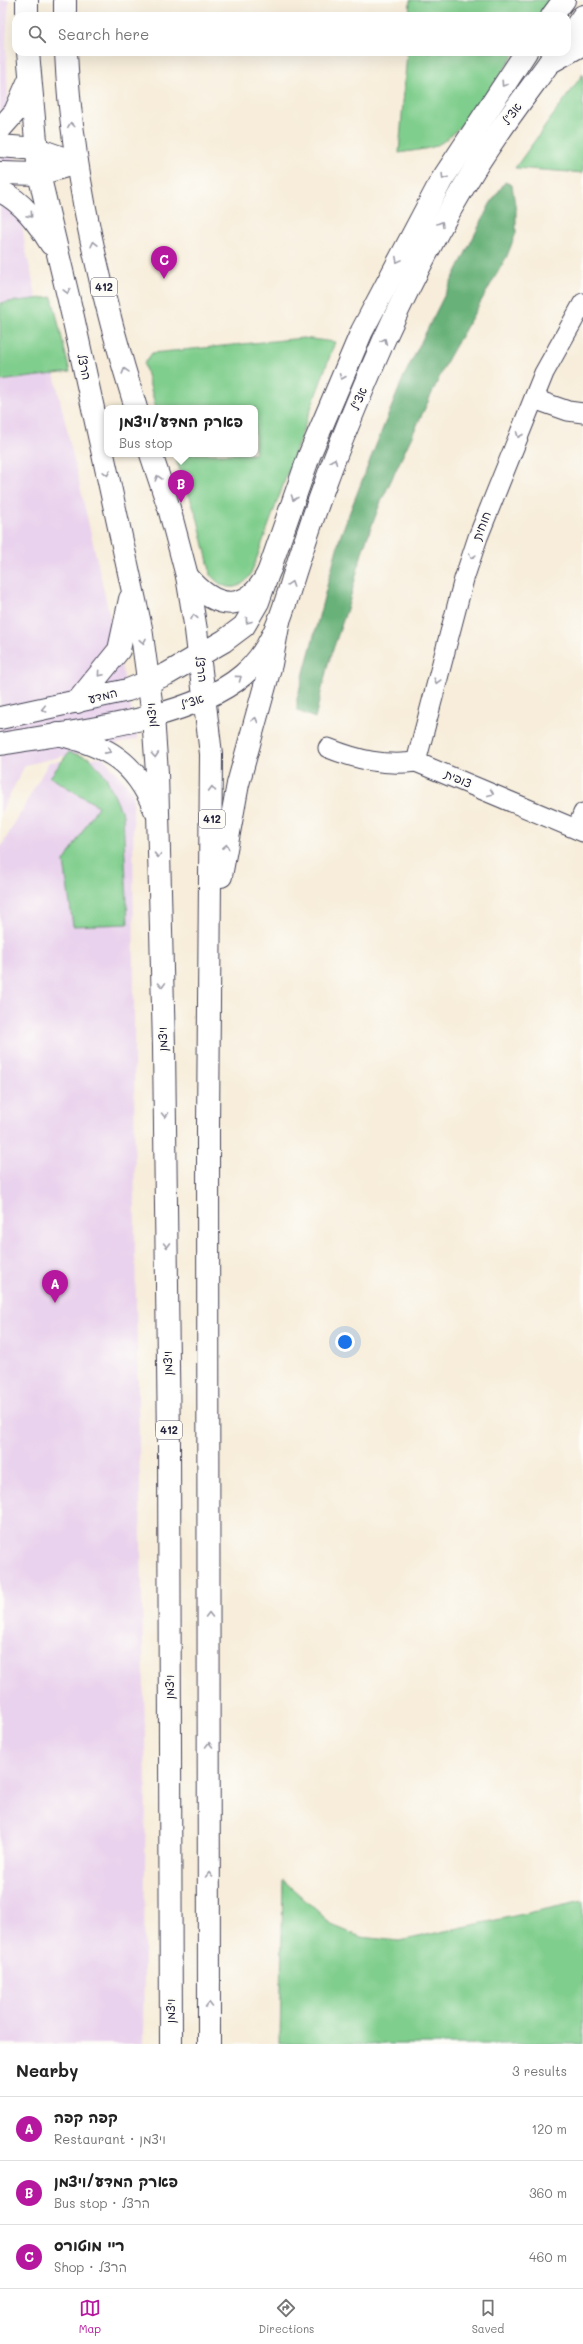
<!DOCTYPE html>
<meta charset="utf-8">
<style>
body{margin:0;font-family:Mali,"Playpen Sans Hebrew",sans-serif;background:#f6f6f6;color:#222}
.you{position:absolute;left:345px;top:1342px;width:14px;height:14px;margin:-10px;border:3px solid #fff;border-radius:50%;background:#1a73e8;box-shadow:0 0 0 6px #1a73e833}
.badge{display:grid;place-items:center;width:26px;height:26px;border-radius:50%;background:#b5179e;color:#fff;font-size:13px;font-weight:700}
.pin{position:absolute;translate:-50% -33px;filter:drop-shadow(0 1px 2px #0008)}
.pin::after{content:'';position:absolute;top:21px;width:14px;height:12px;background:inherit;clip-path:polygon(0 0,100% 0,50% 100%)}
.popup{position:absolute;left:104px;top:405px;width:154px;height:52px;box-sizing:border-box;display:grid;place-content:center;border-radius:8px;background:#fff;filter:drop-shadow(0 1px 3px #0005);font-size:13px;white-space:nowrap;color:#767676}
.popup b{font-size:15px;color:#222}
.popup::after{content:'';position:absolute;left:50%;top:100%;margin-left:-8px;border:8px solid transparent;border-top-color:#fff}
.list{margin:0;padding:0;list-style:none}
h2{display:flex;justify-content:space-between;align-items:center;height:52px;margin:0;padding:0 16px;font-size:17px}
h2 small{font-size:13px;font-weight:400;color:#767676}
.list li{display:grid;grid-template-columns:26px 1fr auto;gap:12px;align-items:center;box-sizing:border-box;height:64px;padding:0 16px;border-top:1px solid #e0e0e0}
.list b{display:block;font-size:15px;white-space:nowrap}
.list p{margin:0;font-size:13px;white-space:nowrap;color:#767676}
.list em{font-size:13px;font-style:normal;color:#767676}
.icon{flex:none;width:22px;height:22px;fill:none;stroke:currentColor;stroke-width:2;stroke-linecap:round;stroke-linejoin:round}
.map{position:relative;flex:none;width:583px;height:2044px;overflow:hidden}
.search{position:absolute;background:#fff;box-shadow:0 4px 16px #0002;left:12px;right:12px;top:12px;height:44px;display:flex;align-items:center;gap:10px;box-sizing:border-box;padding:0 14px;border-radius:12px;color:#767676;font-size:15px}
.sheet{height:244px;background:#fff}
nav{display:flex;justify-content:space-around;align-items:center;box-sizing:border-box;height:56px;border-top:1px solid #e0e0e0;background:#fff;font-size:11px;color:#767676}
nav a{display:grid;justify-items:center;gap:2px}
nav .on{color:#b5179e}
.map>svg:first-child{display:block}
.built{fill:#e9d2ed}
.green{fill:#80ce8d;stroke:#517864}
.forest{fill:#68b178;stroke:#456a5a}
.lines{fill:none;stroke-linecap:round;stroke-linejoin:round}
.minor-casing{stroke:#424053;stroke-width:21}
.tertiary-casing{stroke:#424053;stroke-width:24}
.secondary-casing{stroke:#424053;stroke-width:24}
.primary-casing{stroke:#424053;stroke-width:24}
.minor{stroke:#fff;stroke-width:19}
.tertiary{stroke:#fff;stroke-width:22}
.secondary{stroke:#fff;stroke-width:22}
.primary{stroke:#fff;stroke-width:22}
.oneway{stroke:#9c9ca7}
.labels{text-anchor:middle;stroke-width:4;stroke-linejoin:round;paint-order:stroke}
.shield{fill:#fdfcf7;stroke:#646373;stroke-width:1}
.shield-label{font-size:11px;font-weight:bold;fill:#22223b}
.street-label{font-size:12px;fill:#22223b;stroke:#fdfcf7}
</style>
<div class="map">
<svg width="583" height="2044" viewBox="0 0 583 2044">
<rect width="100%" height="100%" fill="#fdfcf7"/>
<filter id="ink" filterUnits="userSpaceOnUse"><feTurbulence type="fractalNoise" baseFrequency=".025" numOctaves="2"/><feDisplacementMap in="SourceGraphic" scale="8" xChannelSelector="R" yChannelSelector="G"/><feConvolveMatrix kernelMatrix="1 2 1 2 8 2 1 2 1" color-interpolation-filters="sRGB"/></filter>
<filter id="wash" filterUnits="userSpaceOnUse"><feTurbulence type="fractalNoise" baseFrequency=".012" numOctaves="4" result="noise"/><feDisplacementMap in="SourceGraphic" scale="16" xChannelSelector="R" yChannelSelector="G"/><feGaussianBlur stdDeviation="0.9" result="paint"/><feColorMatrix in="noise" values="0 0 0 0 0 0 0 0 0 0 0 0 0 0 0 0 0 1.4 0 .05"/><feComposite in="paint" operator="in"/></filter>
<g filter="url(#wash)">
<rect width="100%" height="100%" fill="#f7edda"/>
<g class="built">
<polygon points="0,0 9,0 6,41 8,107 25,247 138,739 25,765 0,814"/>
<polygon points="103,757 133,792 135,1251 146,1786 143,2044 0,2044 0,849 49,762"/>
</g>
<g class="green">
<polygon points="410,0 555,0 543,16 409,16"/>
<path d="M407 52H516C498 77 461 137 433 147 423 150 410 151 399 153Z"/>
<polygon points="583,74 583,173 515,168"/>
<polygon points="52,297 70,372 0,381 0,303"/>
<path d="M303 338 335 342 251 574C240 592 223 591 211 575L198 520 174 454H255V408H156L144 364 152 353Z"/>
<polygon points="69,752 90,758 106,777 123,815 128,924 73,926 64,862 98,806 50,777"/>
<polygon points="283,1880 334,1926 361,1937 399,1941 583,1901 583,2044 280,2044"/>
</g>
<polygon class="forest" points="505,182 512,185 516,211 516,233 507,256 448,359 380,504 363,549 349,603 328,664 315,718 297,711 297,699 340,537 372,455 404,376 490,204"/>
</g>
<g filter="url(#ink)">
<g class="lines">
<g class="minor-casing">
<g id="minor">
<polyline points="534,399 568,411 583,413"/>
<path d="M328 748C358 760 384 766 416 762L583 832"/>
<polyline points="416,762 464,579 478,537 544,373 583,303"/>
<polyline points="577,829 583,813"/>
</g>
</g>
<g class="tertiary-casing">
<g id="tertiary">
<polyline points="0,146 37,149 77,163"/>
<polyline points="0,173 39,174 77,163"/>
</g>
</g>
<g class="secondary-casing">
<g id="secondary">
<polyline points="552,16 564,0"/>
<polyline points="567,39 583,16"/>
<polyline points="549,63 583,44"/>
<polyline points="0,718 128,690 167,674 224,641 244,626 258,602 309,456 362,331 441,181 526,52"/>
<path d="M0 744C69 732 189 721 243 675 275 648 284 606 296 569 305 541 314 514 324 487 342 437 363 388 384 340 411 281 440 225 474 170 499 129 529 91 557 52"/>
</g>
</g>
<g class="primary-casing">
<g id="primary">
<polyline points="27,0 27,16"/>
<polyline points="65,0 65,16"/>
<polyline points="28,52 39,174 73,317 141,628 153,716 157,773 164,1047 169,1443 171,2044"/>
<path d="M66 52C71 169 101 296 136 408"/>
<polyline points="0,129 15,112 29,80"/>
<path d="M0 191C23 202 38 223 51 244"/>
<polyline points="151,454 169,508 187,576 196,630 211,754 208,1127 209,2044"/>
<path d="M187 576C218 613 250 613 271 567"/>
<polyline points="77,702 119,650 130,599"/>
<path d="M58 734C107 746 135 761 155 810"/>
<polyline points="221,876 238,784 271,664 279,621"/>
</g>
</g>
<use href="#minor" class="minor"/>
<use href="#tertiary" class="tertiary"/>
<use href="#secondary" class="secondary"/>
<use href="#primary" class="primary"/>
</g>
<defs><path id="oneway-chevron" d="M-2-3.5L2.5 0L-2 3.5" fill="none" stroke-width="1.6" stroke-linecap="round" stroke-linejoin="round"/></defs>
<g class="oneway">
<use href="#oneway-chevron" transform="translate(504 84) rotate(124)"/>
<use href="#oneway-chevron" transform="translate(71 125) rotate(-97)"/>
<use href="#oneway-chevron" transform="translate(444 177) rotate(122)"/>
<use href="#oneway-chevron" transform="translate(30 215) rotate(49)"/>
<use href="#oneway-chevron" transform="translate(441 224) rotate(-59)"/>
<use href="#oneway-chevron" transform="translate(94 244) rotate(-103)"/>
<use href="#oneway-chevron" transform="translate(398 260) rotate(118)"/>
<use href="#oneway-chevron" transform="translate(67 291) rotate(75)"/>
<use href="#oneway-chevron" transform="translate(384 341) rotate(-66)"/>
<use href="#oneway-chevron" transform="translate(125 371) rotate(-106)"/>
<use href="#oneway-chevron" transform="translate(342 377) rotate(113)"/>
<use href="#oneway-chevron" transform="translate(519 435) rotate(112)"/>
<use href="#oneway-chevron" transform="translate(334 461) rotate(-68)"/>
<use href="#oneway-chevron" transform="translate(107 473) rotate(78)"/>
<use href="#oneway-chevron" transform="translate(158 478) rotate(-107)"/>
<use href="#oneway-chevron" transform="translate(294 498) rotate(110)"/>
<use href="#oneway-chevron" transform="translate(472 556) rotate(108)"/>
<use href="#oneway-chevron" transform="translate(291 584) rotate(-72)"/>
<use href="#oneway-chevron" transform="translate(194 617) rotate(-100)"/>
<use href="#oneway-chevron" transform="translate(248 621) rotate(126)"/>
<use href="#oneway-chevron" transform="translate(143 641) rotate(79)"/>
<use href="#oneway-chevron" transform="translate(100 674) rotate(131)"/>
<use href="#oneway-chevron" transform="translate(239 678) rotate(-36)"/>
<use href="#oneway-chevron" transform="translate(437 681) rotate(105)"/>
<use href="#oneway-chevron" transform="translate(44 709) rotate(168)"/>
<use href="#oneway-chevron" transform="translate(255 720) rotate(-74)"/>
<use href="#oneway-chevron" transform="translate(108 751) rotate(28)"/>
<use href="#oneway-chevron" transform="translate(155 755) rotate(86)"/>
<use href="#oneway-chevron" transform="translate(212 789) rotate(-91)"/>
<use href="#oneway-chevron" transform="translate(491 793) rotate(23)"/>
<use href="#oneway-chevron" transform="translate(226 847) rotate(-79)"/>
<use href="#oneway-chevron" transform="translate(158 855) rotate(88)"/>
<use href="#oneway-chevron" transform="translate(162 985) rotate(88)"/>
<use href="#oneway-chevron" transform="translate(165 1115) rotate(89)"/>
<use href="#oneway-chevron" transform="translate(167 1245) rotate(89)"/>
<use href="#oneway-chevron" transform="translate(209 1615) rotate(-90)"/>
<use href="#oneway-chevron" transform="translate(209 1745) rotate(-90)"/>
<use href="#oneway-chevron" transform="translate(209 1875) rotate(-90)"/>
<use href="#oneway-chevron" transform="translate(209 2005) rotate(-90)"/>
</g>
</g>
<g class="labels">
<g class="shield">
<rect x="91" y="278" width="26" height="18" rx="3"/>
<rect x="199" y="810" width="26" height="18" rx="3"/>
<rect x="156" y="1421" width="26" height="18" rx="3"/>
</g>
<g class="shield-label">
<text x="104" y="291">412</text>
<text x="212" y="823">412</text>
<text x="169" y="1434">412</text>
</g>
<g class="street-label">
<text transform="translate(512 114) rotate(-54)" y="4">אצ"ל</text>
<text transform="translate(84 367) rotate(78)" y="4">הרצל</text>
<text transform="translate(359 399) rotate(-68)" y="4">אצ"ל</text>
<text transform="translate(482 526) rotate(-69)" y="4">חוחית</text>
<text transform="translate(201 669) rotate(82)" y="4">הרצל</text>
<text transform="translate(103 696) rotate(-14)" y="4">המדע</text>
<text transform="translate(192 702) rotate(-21)" y="4">אצ"ל</text>
<text transform="translate(152 715) rotate(-94)" y="4">ויצמן</text>
<text transform="translate(458 779) rotate(23)" y="4">צופית</text>
<text transform="translate(163 1039) rotate(-91)" y="4">ויצמן</text>
<text transform="translate(168 1363) rotate(-91)" y="4">ויצמן</text>
<text transform="translate(170 1687) rotate(-90)" y="4">ויצמן</text>
<text transform="translate(171 2011) rotate(-90)" y="4">ויצמן</text>
</g>
</g>
</svg>
<div class="you"></div>
<div class="pin badge" style="left:55px;top:1303px">A</div>
<div class="pin badge" style="left:181px;top:503px">B</div>
<div class="popup"><b>פארק המדע/ויצמן</b>Bus stop</div>
<div class="pin badge" style="left:164px;top:279px">C</div>
<div class="search"><svg class="icon" aria-label="search" viewBox="0 0 24 24"><circle cx="10" cy="10" r="6"/><path d="M15 15l6 6"/></svg>Search here</div>
</div>
<section class="sheet">
<h2>Nearby<small>3 results</small></h2>
<ul class="list">
<li><span class="badge">A</span><div><b>קפה קפה</b><p>Restaurant · ויצמן</p></div><em>120 m</em></li>
<li><span class="badge">B</span><div><b>פארק המדע/ויצמן</b><p>Bus stop · הרצל</p></div><em>360 m</em></li>
<li><span class="badge">C</span><div><b>ריי מוטורס</b><p>Shop · הרצל</p></div><em>460 m</em></li>
</ul>
</section>
<nav>
<a class="on"><svg class="icon" aria-label="map" viewBox="0 0 24 24"><path d="M3 6l6-2 6 2 6-2v14l-6 2-6-2-6 2zM9 4v14M15 6v14"/></svg>Map</a>
<a><svg class="icon" aria-label="directions" viewBox="0 0 24 24"><path d="M12 3l9 9-9 9-9-9zM9 14v-3h6M13 9l2 2-2 2"/></svg>Directions</a>
<a><svg class="icon" aria-label="saved" viewBox="0 0 24 24"><path d="M7 4h10v16l-5-4-5 4z"/></svg>Saved</a>
</nav>
